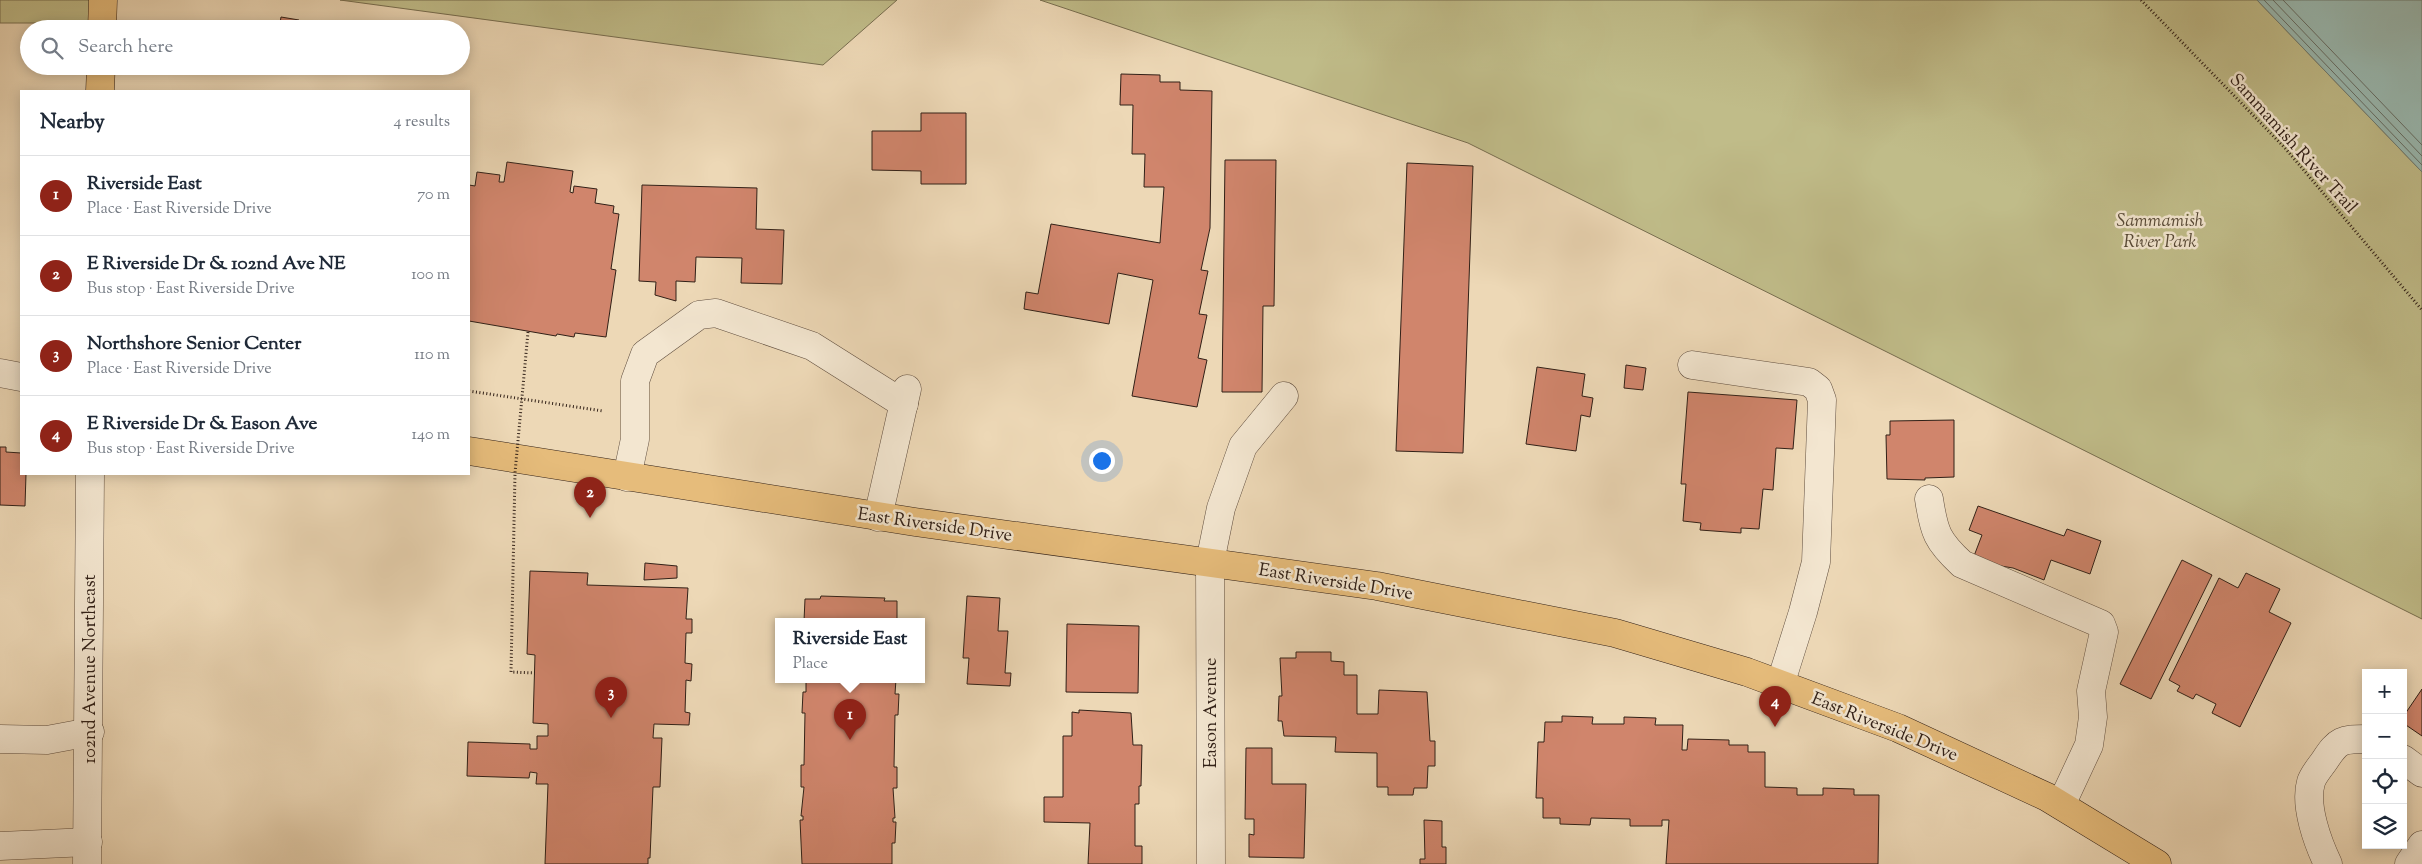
<!DOCTYPE html>
<meta charset="utf-8">
<style>
body{margin:0;font-family:"Sorts Mill Goudy",serif;background:#f6f6f7;color:#1f2937}
.controls{position:absolute;right:15px;bottom:15px;display:grid;overflow:hidden;border-radius:0px;box-shadow:0 2px 12px #0003}
.controls button{width:45px;height:45px;display:grid;place-items:center;padding:0;border:0;border-bottom:1px solid #e0e1e3;background:#fff;color:#1f2937;font:25px sans-serif}
.you{position:absolute;left:1101px;top:460px;width:18px;height:18px;margin:-12px;border:4px solid #fff;border-radius:50%;background:#1a73e8;box-shadow:0 0 0 8px #1a73e833}
.badge{display:grid;place-items:center;width:32px;height:32px;border-radius:50%;background:#8f2418;color:#fff;font-size:16px;font-weight:700}
.pin{position:absolute;translate:-50% -41px;filter:drop-shadow(0 1px 2px #0008)}
.pin::after{content:'';position:absolute;top:26px;width:18px;height:15px;background:inherit;clip-path:polygon(0 0,100% 0,50% 100%)}
.popup{position:absolute;left:775px;top:618px;width:150px;height:65px;box-sizing:border-box;display:grid;place-content:center;border-radius:0px;background:#fff;filter:drop-shadow(0 1px 4px #0005);font-size:16px;white-space:nowrap;color:#747a83}
.popup b{font-size:19px;color:#1f2937}
.popup::after{content:'';position:absolute;left:50%;top:100%;margin-left:-10px;border:10px solid transparent;border-top-color:#fff}
.list{margin:0;padding:0;list-style:none}
h2{display:flex;justify-content:space-between;align-items:center;height:65px;margin:0;padding:0 20px;font-size:21px}
h2 small{font-size:16px;font-weight:400;color:#747a83}
.list li{display:grid;grid-template-columns:32px 1fr auto;gap:15px;align-items:center;box-sizing:border-box;height:80px;padding:0 20px;border-top:1px solid #e0e1e3}
.list b{display:block;font-size:19px;white-space:nowrap}
.list p{margin:0;font-size:16px;white-space:nowrap;color:#747a83}
.list em{font-size:16px;font-style:normal;color:#747a83}
.icon{flex:none;width:28px;height:28px;fill:none;stroke:currentColor;stroke-width:2;stroke-linecap:round;stroke-linejoin:round}
.map{position:relative;flex:none;width:2422px;height:864px;overflow:hidden}
.search{position:absolute;background:#fff;box-shadow:0 2px 12px #0003;left:20px;top:20px;width:450px;height:55px;display:flex;align-items:center;gap:12px;box-sizing:border-box;padding:0 18px;border-radius:28px;color:#747a83;font-size:19px}
.panel{position:absolute;background:#fff;box-shadow:0 2px 12px #0003;left:20px;top:90px;width:450px;height:385px;border-radius:0px}
.map>svg:first-child{display:block}
.green{fill:#c0bc89;stroke:#786e50}
.water{fill:#99b9b1;stroke:#6f7c73}
.lines{fill:none;stroke-linecap:round;stroke-linejoin:round}
.shore{stroke:#656c64;stroke-width:1}
.building{fill:#d0856c;stroke:#312017}
.minor-casing{stroke:#604e3f;stroke-width:29}
.major-casing{stroke:#312017;stroke-width:29}
.path{stroke:#312017;stroke-width:3;stroke-dasharray:1 2.5;stroke-linecap:butt}
.minor{stroke:#f3e6d0;stroke-width:28}
.major{stroke:#e6bc7b;stroke-width:28}
.path-bridge{stroke:#312017;stroke-width:3;stroke-dasharray:1 2.5;stroke-linecap:butt}
.labels{text-anchor:middle;stroke-width:5;stroke-linejoin:round;paint-order:stroke}
.street-label{font-size:18px;fill:#312017;stroke:#f3e6d0}
.park-label{font-size:18px;font-style:italic;fill:#554734;stroke:#f3e6d0}
</style>
<div class="map">
<svg width="2422" height="864" viewBox="0 0 2422 864">
<rect width="100%" height="100%" fill="#edd8b6"/>
<filter id="stains"><feTurbulence type="fractalNoise" baseFrequency=".004" numOctaves="4"/><feColorMatrix values="0 0 0 0 .2 0 0 0 0 .09 0 0 0 0 .02 0 0 0 .5 -.17"/></filter>
<radialGradient id="worn" r=".72"><stop offset=".6" stop-color="#630" stop-opacity="0"/><stop offset="1" stop-color="#630" stop-opacity=".3"/></radialGradient>
<g class="green">
<polygon points="0,0 103,0 102,23 0,23"/>
<polygon points="340,0 897,0 823,65"/>
<polygon points="1040,0 2257,0 2422,172 2422,619 1468,143"/>
</g>
<polygon class="water" points="2257,0 2422,0 2422,172"/>
<g class="lines">
<g class="shore">
<polyline points="2264,0 2422,165"/>
<polyline points="2273,0 2422,156"/>
<polyline points="2283,0 2422,145"/>
</g>
</g>
<g class="building">
<polygon points="281,17 299,20 298,29 279,29"/>
<polygon points="1121,74 1160,75 1160,82 1180,82 1180,90 1212,91 1210,228 1201,270 1208,271 1199,314 1207,315 1198,358 1207,360 1197,407 1132,396 1153,280 1118,273 1109,324 1024,309 1026,292 1038,294 1051,224 1160,243 1164,187 1144,187 1145,154 1132,154 1133,105 1120,105"/>
<polygon points="921,113 966,113 966,184 921,184 921,171 872,170 872,131 921,131"/>
<polygon points="1225,160 1276,160 1274,306 1263,306 1262,392 1222,392"/>
<polygon points="507,162 573,171 570,192 573,193 574,186 597,189 595,203 614,206 613,213 619,214 611,269 616,270 606,337 575,333 574,337 557,334 556,336 469,321 469,185 475,186 477,172 500,175 499,182 504,182"/>
<polygon points="1407,163 1473,166 1463,453 1396,451"/>
<polygon points="642,185 757,188 756,229 784,230 782,284 741,283 742,258 696,257 695,282 676,281 676,301 655,295 656,282 639,281"/>
<polygon points="1626,365 1646,368 1643,390 1624,388"/>
<polygon points="1537,367 1585,374 1582,396 1593,398 1590,417 1581,415 1576,451 1526,444"/>
<polygon points="1688,392 1797,400 1793,449 1776,448 1773,490 1763,489 1759,529 1741,528 1741,533 1700,530 1701,523 1683,521 1686,484 1681,484"/>
<polygon points="1954,420 1954,477 1925,478 1925,480 1887,479 1886,435 1890,435 1890,421"/>
<polygon points="0,447 6,447 6,452 21,453 21,474 26,474 25,506 0,505"/>
<polygon points="1978,506 2064,536 2067,529 2101,541 2090,574 2051,560 2044,580 2013,568 2001,566 1999,567 1974,556 1982,535 1969,530"/>
<polygon points="2182,560 2212,575 2151,699 2120,684"/>
<polygon points="645,563 677,566 677,578 644,580"/>
<polygon points="530,571 588,573 587,585 688,588 686,619 692,619 692,633 686,633 685,663 692,664 691,681 686,680 685,712 690,713 689,725 654,724 653,738 662,738 660,787 653,787 650,858 648,858 648,864 545,864 548,784 536,784 537,773 530,772 529,778 467,776 468,742 530,744 530,749 537,749 537,736 548,736 548,724 533,723 535,655 527,654"/>
<polygon points="2246,573 2280,589 2269,612 2291,623 2240,727 2212,713 2216,704 2196,694 2193,699 2177,691 2180,686 2169,680 2219,578 2238,588"/>
<polygon points="821,596 885,598 884,601 897,601 897,621 804,621 805,599 820,599"/>
<polygon points="967,596 1000,598 998,631 1008,631 1005,673 1011,673 1010,686 967,684 969,658 963,658"/>
<polygon points="1067,624 1139,626 1138,693 1066,692"/>
<polygon points="1296,652 1331,652 1331,661 1344,662 1344,675 1357,675 1357,714 1378,714 1379,690 1427,692 1430,741 1435,741 1435,766 1428,766 1427,788 1414,788 1413,795 1388,795 1388,787 1377,787 1377,753 1335,752 1336,737 1284,736 1282,721 1278,721 1279,696 1282,696 1280,658 1296,658"/>
<polygon points="806,679 896,679 895,694 899,694 898,715 895,715 894,767 897,767 897,788 893,788 895,818 893,818 893,822 896,822 895,843 892,843 892,864 802,864 800,820 803,820 803,816 801,816 804,787 801,787 801,765 804,765 805,713 802,713 803,692 806,692"/>
<polygon points="2422,689 2422,736 2403,723 2403,717"/>
<polygon points="1079,710 1131,713 1133,745 1142,745 1141,786 1139,786 1139,804 1135,804 1135,846 1142,846 1142,864 1088,864 1090,823 1044,822 1044,797 1063,797 1063,736 1072,736 1072,712 1079,713"/>
<polygon points="1562,716 1593,717 1592,724 1624,724 1624,717 1656,718 1655,725 1683,725 1682,750 1687,750 1688,739 1729,740 1729,745 1748,745 1748,752 1765,752 1765,787 1797,788 1797,795 1823,795 1823,788 1854,789 1854,795 1879,795 1878,864 1666,864 1669,820 1662,820 1662,826 1630,826 1630,819 1591,818 1590,825 1560,824 1560,818 1543,818 1543,798 1536,798 1538,742 1544,742 1545,722 1562,722"/>
<polygon points="1246,748 1272,748 1272,784 1306,784 1304,858 1249,857 1249,834 1254,835 1254,819 1245,819"/>
<polygon points="1424,820 1442,821 1442,847 1446,847 1446,864 1420,864 1420,859 1425,859"/>
</g>
<g class="lines">
<g class="minor-casing">
<g id="minor">
<polyline points="1692,365 1809,382 1818,389 1822,400 1816,562 1803,612 1780,685"/>
<polyline points="0,373 21,377"/>
<polyline points="627,477 635,439 635,381 645,354 699,315 716,313 812,346 904,404"/>
<path d="M1929 499C1934 532 1937 541 1962 564L2101 624 2104 632 2091 691 2093 717 2089 745 2061 805"/>
<polyline points="878,517 907,389"/>
<polyline points="0,739 47,740 90,732"/>
<polyline points="2403,759 2422,773"/>
<polyline points="0,846 88,842"/>
<polyline points="87,864 90,474"/>
<polyline points="1211,864 1210,562 1221,508 1243,446 1284,396"/>
<path d="M2328 864C2318 843 2304 806 2311 782 2313 775 2321 766 2325 760 2338 740 2342 739 2366 739"/>
<polyline points="2409,864 2422,845"/>
</g>
</g>
<g class="major-casing">
<g id="major">
<polyline points="102,29 103,0"/>
<polyline points="100,91 101,66"/>
<polyline points="469,451 915,522 1377,586 1615,633 1747,672 1898,728 2047,797 2157,864"/>
</g>
</g>
<g class="path">
<polyline points="2141,0 2285,148 2422,310"/>
<polyline points="469,391 603,411"/>
</g>
<use href="#minor" class="minor"/>
<use href="#major" class="major"/>
<polyline class="path-bridge" points="528,332 515,473 511,672 535,673"/>
</g>
<g class="labels">
<g class="street-label">
<text transform="translate(2294 143) rotate(48)" y="6">Sammamish River Trail</text>
<text transform="translate(935 524) rotate(8)" y="6">East Riverside Drive</text>
<text transform="translate(1336 581) rotate(9)" y="6">East Riverside Drive</text>
<text transform="translate(89 669) rotate(-90)" y="6">102nd Avenue Northeast</text>
<text transform="translate(1210 713) rotate(-90)" y="6">Eason Avenue</text>
<text transform="translate(1885 726) rotate(22)" y="6">East Riverside Drive</text>
</g>
<g class="park-label">
<text x="2160" y="226">Sammamish<tspan x="2160" dy="21">River Park</tspan></text>
</g>
</g>
<rect width="100%" height="100%" filter="url(#stains)"/>
<rect width="100%" height="100%" fill="url(#worn)"/>
</svg>
<div class="controls">
<button>+</button>
<button>−</button>
<button><svg class="icon" aria-label="locate" viewBox="0 0 24 24"><circle cx="12" cy="12" r="6"/><path d="M12 2v4M12 18v4M2 12h4M18 12h4"/></svg></button>
<button><svg class="icon" aria-label="layers" viewBox="0 0 24 24"><path d="M12 4l9 5-9 5-9-5zM3 14l9 5 9-5"/></svg></button>
</div>
<div class="you"></div>
<div class="pin badge" style="left:850px;top:740px">1</div>
<div class="popup"><b>Riverside East</b>Place</div>
<div class="pin badge" style="left:590px;top:518px">2</div>
<div class="pin badge" style="left:611px;top:718px">3</div>
<div class="pin badge" style="left:1775px;top:727px">4</div>
<div class="search"><svg class="icon" aria-label="search" viewBox="0 0 24 24"><circle cx="10" cy="10" r="6"/><path d="M15 15l6 6"/></svg>Search here</div>
<section class="panel">
<h2>Nearby<small>4 results</small></h2>
<ul class="list">
<li><span class="badge">1</span><div><b>Riverside East</b><p>Place · East Riverside Drive</p></div><em>70 m</em></li>
<li><span class="badge">2</span><div><b>E Riverside Dr &amp; 102nd Ave NE</b><p>Bus stop · East Riverside Drive</p></div><em>100 m</em></li>
<li><span class="badge">3</span><div><b>Northshore Senior Center</b><p>Place · East Riverside Drive</p></div><em>110 m</em></li>
<li><span class="badge">4</span><div><b>E Riverside Dr &amp; Eason Ave</b><p>Bus stop · East Riverside Drive</p></div><em>140 m</em></li>
</ul>
</section>
</div>
